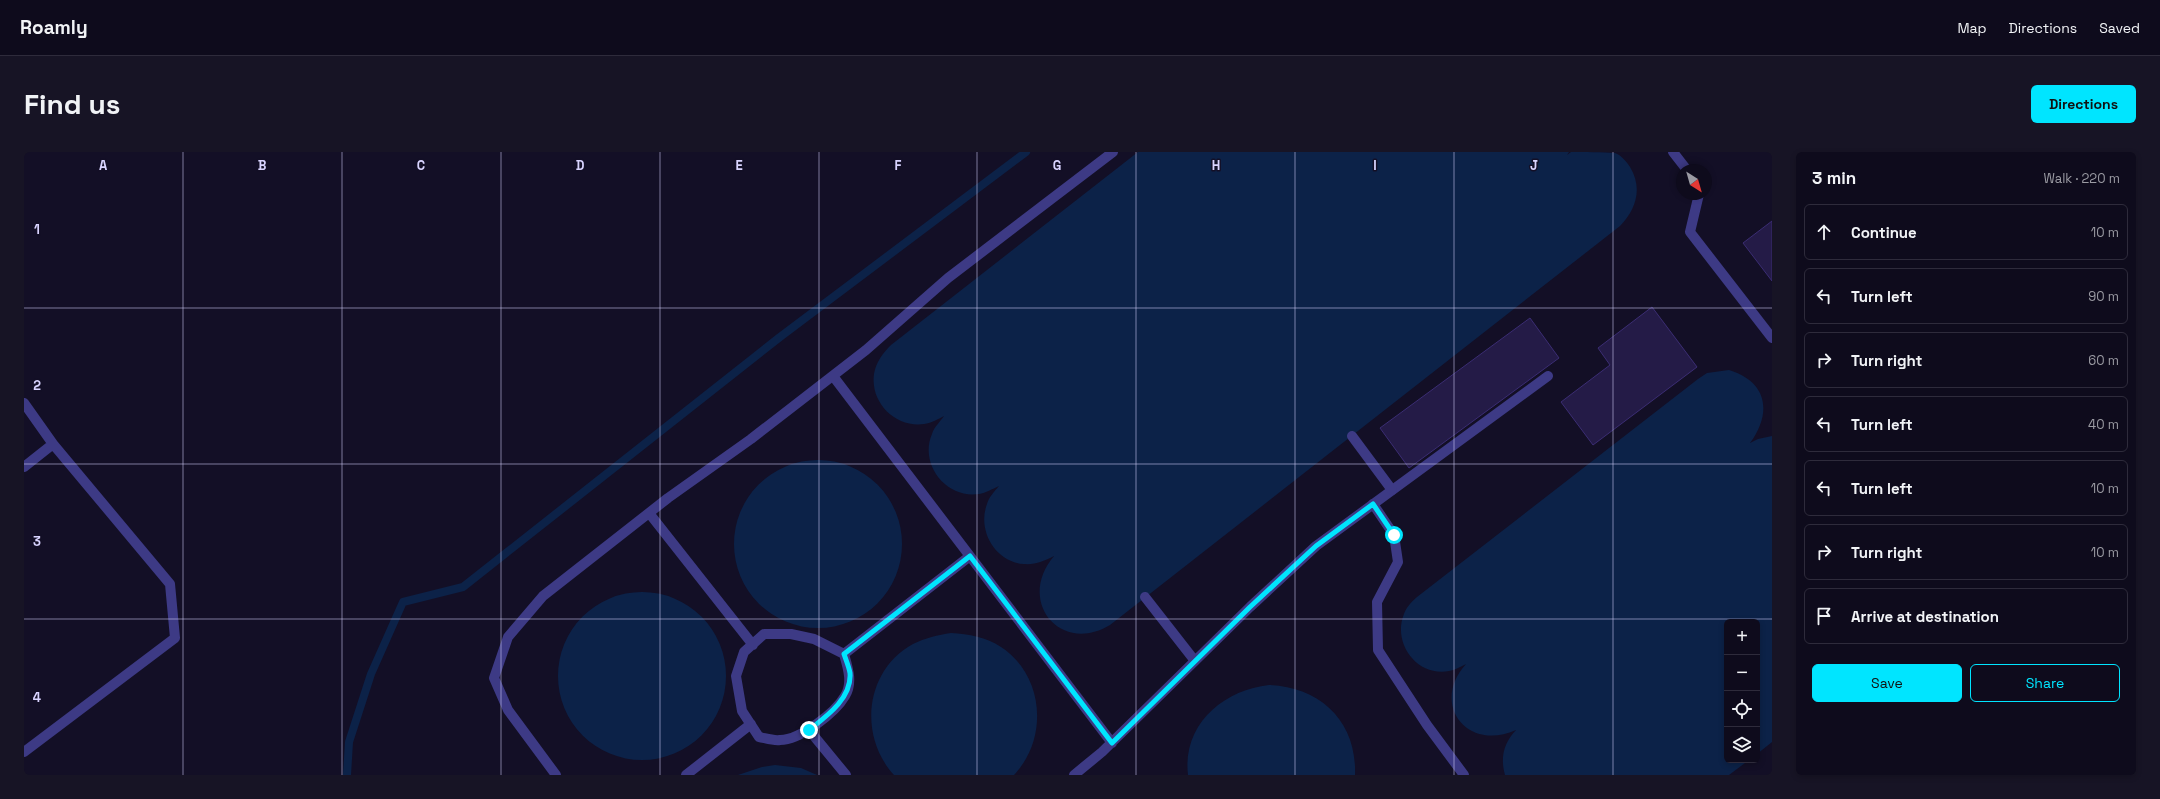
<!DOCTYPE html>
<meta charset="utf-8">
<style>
body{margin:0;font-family:"Space Grotesk",sans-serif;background:#171425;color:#f1f3f6}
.controls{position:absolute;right:12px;bottom:12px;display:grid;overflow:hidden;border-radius:6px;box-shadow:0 2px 6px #0003}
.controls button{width:36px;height:36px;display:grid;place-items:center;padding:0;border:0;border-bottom:1px solid #2e2b3b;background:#0e0b1c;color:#f1f3f6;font:20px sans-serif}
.compass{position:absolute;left:1652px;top:12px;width:36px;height:36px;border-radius:50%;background:#0e0b1c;box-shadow:0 2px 6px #0003;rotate:143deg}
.stop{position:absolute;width:12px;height:12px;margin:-9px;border:3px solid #00e5ff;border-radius:50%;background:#fff}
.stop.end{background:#00e5ff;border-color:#fff;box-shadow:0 1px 4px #0008}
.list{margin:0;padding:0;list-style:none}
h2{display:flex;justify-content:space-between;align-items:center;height:52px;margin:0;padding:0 16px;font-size:17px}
h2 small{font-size:13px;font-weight:400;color:#9b9ba3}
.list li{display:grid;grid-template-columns:26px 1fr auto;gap:12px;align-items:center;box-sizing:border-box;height:56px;margin:0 8px 8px;padding:0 8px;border:1px solid #2e2b3b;border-radius:6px}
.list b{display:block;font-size:15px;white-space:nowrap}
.list em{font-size:13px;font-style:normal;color:#9b9ba3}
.actions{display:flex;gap:8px;padding:12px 16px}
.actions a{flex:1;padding:9px 0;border:1px solid #00e5ff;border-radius:6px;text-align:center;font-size:14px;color:#00e5ff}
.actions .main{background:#00e5ff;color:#111}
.icon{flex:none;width:22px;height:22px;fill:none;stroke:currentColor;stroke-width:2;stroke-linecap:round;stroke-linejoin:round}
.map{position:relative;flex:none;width:1748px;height:623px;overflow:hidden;border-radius:6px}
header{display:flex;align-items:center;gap:24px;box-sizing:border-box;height:56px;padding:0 20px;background:#0e0b1c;border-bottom:1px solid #2e2b3b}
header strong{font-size:19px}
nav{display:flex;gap:22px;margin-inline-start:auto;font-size:14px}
.intro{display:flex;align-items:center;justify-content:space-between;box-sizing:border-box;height:96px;padding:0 24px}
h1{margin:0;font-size:28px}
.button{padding:10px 18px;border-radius:6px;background:#00e5ff;color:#111;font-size:14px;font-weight:700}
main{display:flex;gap:24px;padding:0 24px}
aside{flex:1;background:#0e0b1c;border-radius:6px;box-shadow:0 2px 6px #0003}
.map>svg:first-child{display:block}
.water{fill:#0c2248}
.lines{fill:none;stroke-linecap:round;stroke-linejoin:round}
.stream{stroke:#0c2248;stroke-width:8}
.building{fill:#241b47;stroke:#3b2d73}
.service{stroke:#3d3a85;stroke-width:10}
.minor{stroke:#3d3a85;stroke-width:10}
.route{stroke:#00e5ff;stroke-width:5}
.grid{fill:none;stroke:#d9d4ff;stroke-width:1;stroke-opacity:0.55}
.grid-label{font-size:13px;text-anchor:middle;font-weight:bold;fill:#d9d4ff;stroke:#130f26;stroke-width:3;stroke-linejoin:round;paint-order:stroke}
</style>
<header>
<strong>Roamly</strong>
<nav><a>Map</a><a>Directions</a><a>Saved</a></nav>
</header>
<div class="intro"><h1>Find us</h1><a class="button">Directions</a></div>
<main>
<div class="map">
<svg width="1748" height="623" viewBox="0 0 1748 623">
<rect width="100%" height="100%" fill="#130f26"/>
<!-- water -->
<path class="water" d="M1114,0H1545L1543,3L1547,0C1558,0 1581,0 1591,1C1597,3 1603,10 1606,15C1619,36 1612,58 1596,74L1086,473C1036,503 992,449 1030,404C1020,409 1011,413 1000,412C971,410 953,378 963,352C965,345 970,340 975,334C968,337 962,341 955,342C922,347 895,312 908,282C910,275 916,270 920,264C914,267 908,271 900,272C872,276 846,251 850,222C852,210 859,201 867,193Z
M1705,218C1744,230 1748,261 1726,291L1734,287L1748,284V590L1733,602V470H1703V608H1725L1705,623H1481C1476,605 1480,591 1492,578C1443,600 1406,552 1442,512C1436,515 1431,518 1425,519C1393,525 1368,491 1380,462C1382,456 1387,450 1393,445L1674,227L1683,221Z
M710 392a84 84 0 1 1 168 0a84 84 0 1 1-168 0Z
M534 524a84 84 0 1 1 168 0a84 84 0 1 1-168 0Z
M927,481C945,482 962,485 977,495C1020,523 1025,586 990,623H870C834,584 841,518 889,492C901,486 914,483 927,481Z
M1245,533C1297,535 1333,570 1331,623H1164C1158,573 1199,538 1245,533Z
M751,613L777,616L793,623H714L738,615Z"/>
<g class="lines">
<!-- stream -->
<path class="stream" d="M323,623L325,590L347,522L379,450L439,435L756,185L1002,0"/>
</g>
<!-- building -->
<path class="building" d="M1748,69V129L1719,91Z
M1628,155L1673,215L1569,293L1537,250L1586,213L1574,196Z
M1506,166L1535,206L1385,316L1356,276Z"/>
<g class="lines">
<!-- service -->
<path class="service" d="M1649,0L1663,18
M1675,42L1666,80L1748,186
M809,224L1088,591
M0,251L29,292
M0,315L29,292L146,432L151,486L0,600
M625,361L729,493
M1121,445L1171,509
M820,502L790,487L767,482H740L720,500L712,524L718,559L735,585C741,586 749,589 756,588C776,588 811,561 821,544C829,531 824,516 820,502L946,404
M785,578L822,623
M532,623L484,558L470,526L484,485L519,444L644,346L727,287L842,198L924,126L1089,0
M662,623L727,572
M1050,623L1078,600L1226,455L1292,394L1524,224"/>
<!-- minor -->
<path class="minor" d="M1328,284L1368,338
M1349,352L1370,383L1374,410L1353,450L1354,498L1403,573L1440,623"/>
</g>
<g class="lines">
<!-- route -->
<path class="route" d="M785,578C803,564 828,546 826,521C825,515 822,508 820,502L946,404L1088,591L1226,455L1292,394L1349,352L1370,383"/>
</g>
<!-- grid -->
<path class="grid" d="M159,0V623M318,0V623M477,0V623M636,0V623M795,0V623M953,0V623M1112,0V623M1271,0V623M1430,0V623M1589,0V623M0,156H1748M0,312H1748M0,467H1748"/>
<g class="grid-label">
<text x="79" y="18">A</text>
<text x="238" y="18">B</text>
<text x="397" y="18">C</text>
<text x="556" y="18">D</text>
<text x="715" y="18">E</text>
<text x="874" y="18">F</text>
<text x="1033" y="18">G</text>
<text x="1192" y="18">H</text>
<text x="1351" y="18">I</text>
<text x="1510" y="18">J</text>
<text x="13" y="82">1</text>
<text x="13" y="238">2</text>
<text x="13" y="394">3</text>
<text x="13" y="550">4</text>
</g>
</svg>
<div class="controls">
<button>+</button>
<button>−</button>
<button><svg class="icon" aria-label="locate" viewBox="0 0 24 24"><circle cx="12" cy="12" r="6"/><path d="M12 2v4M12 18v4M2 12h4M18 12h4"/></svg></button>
<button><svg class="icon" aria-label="layers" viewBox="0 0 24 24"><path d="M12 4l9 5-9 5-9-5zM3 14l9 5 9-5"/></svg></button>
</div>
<svg class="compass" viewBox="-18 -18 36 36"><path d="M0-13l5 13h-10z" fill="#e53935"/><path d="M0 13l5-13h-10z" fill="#9b9ba3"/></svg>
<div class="stop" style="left:1370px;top:383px"></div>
<div class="stop end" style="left:785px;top:578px"></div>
</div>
<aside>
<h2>3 min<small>Walk · 220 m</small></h2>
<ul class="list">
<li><svg class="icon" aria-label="ahead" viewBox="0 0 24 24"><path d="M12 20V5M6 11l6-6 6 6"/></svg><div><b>Continue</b></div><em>10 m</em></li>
<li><svg class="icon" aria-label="left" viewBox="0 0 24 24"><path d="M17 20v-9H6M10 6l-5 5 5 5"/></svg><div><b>Turn left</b></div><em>90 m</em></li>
<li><svg class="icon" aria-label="right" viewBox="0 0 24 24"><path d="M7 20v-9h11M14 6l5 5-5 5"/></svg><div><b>Turn right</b></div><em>60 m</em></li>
<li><svg class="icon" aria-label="left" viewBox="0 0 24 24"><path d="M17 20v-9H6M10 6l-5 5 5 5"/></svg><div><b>Turn left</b></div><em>40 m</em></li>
<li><svg class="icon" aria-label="left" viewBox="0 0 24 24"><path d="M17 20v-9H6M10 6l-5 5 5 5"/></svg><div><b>Turn left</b></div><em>10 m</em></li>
<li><svg class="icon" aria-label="right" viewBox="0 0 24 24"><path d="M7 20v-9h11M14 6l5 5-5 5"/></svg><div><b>Turn right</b></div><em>10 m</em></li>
<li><svg class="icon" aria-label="arrive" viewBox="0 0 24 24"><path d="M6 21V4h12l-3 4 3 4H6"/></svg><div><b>Arrive at destination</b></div></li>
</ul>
<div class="actions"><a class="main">Save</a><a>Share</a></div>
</aside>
</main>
